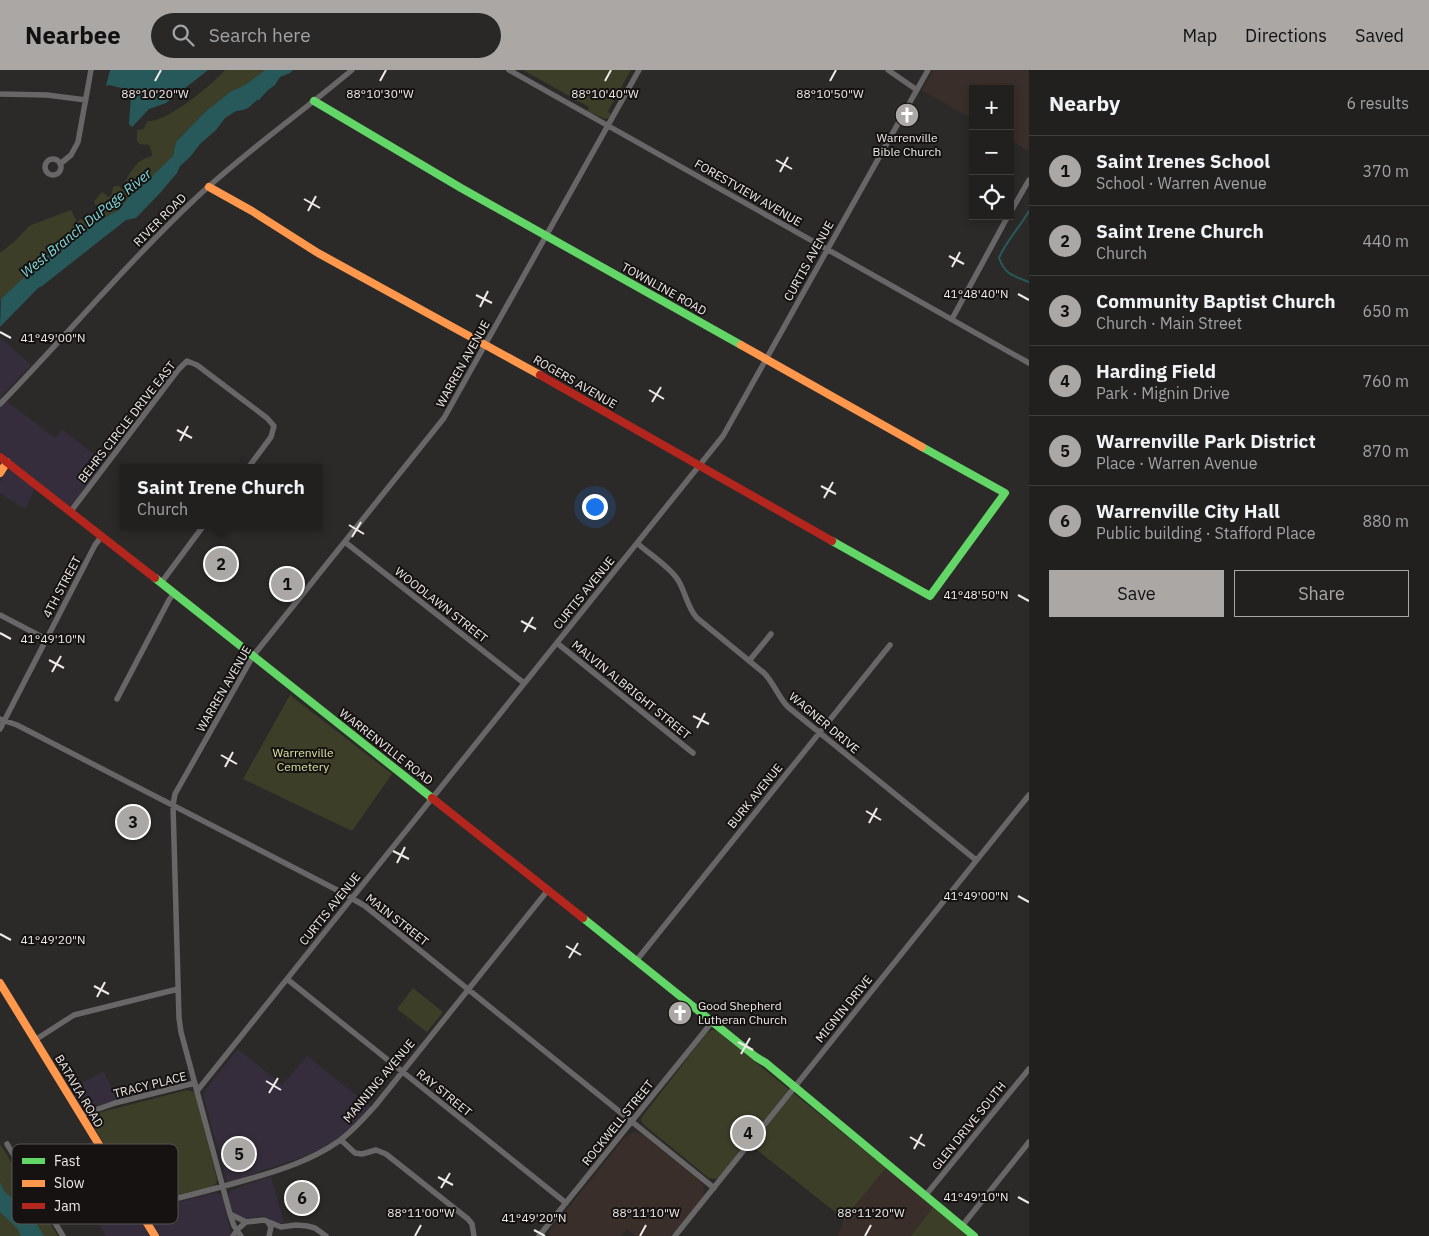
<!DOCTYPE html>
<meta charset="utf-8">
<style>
body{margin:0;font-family:"IBM Plex Sans",sans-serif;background:#292827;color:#f1f3f6}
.controls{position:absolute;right:15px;top:15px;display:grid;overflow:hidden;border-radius:0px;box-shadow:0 2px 8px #0003}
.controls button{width:45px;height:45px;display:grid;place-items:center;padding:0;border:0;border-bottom:1px solid #3e3e3c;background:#21201e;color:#f1f3f6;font:25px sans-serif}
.you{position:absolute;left:594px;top:436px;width:18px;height:18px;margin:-12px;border:4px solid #fff;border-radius:50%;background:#1a73e8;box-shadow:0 0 0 8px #1a73e833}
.badge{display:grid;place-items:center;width:32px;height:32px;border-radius:50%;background:#aaa7a5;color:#111;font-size:16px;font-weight:700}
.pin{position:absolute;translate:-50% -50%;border:2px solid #fff;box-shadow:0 1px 5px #0006}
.popup{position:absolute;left:120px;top:394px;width:202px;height:65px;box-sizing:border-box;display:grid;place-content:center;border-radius:0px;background:#21201e;filter:drop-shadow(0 1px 4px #0005);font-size:16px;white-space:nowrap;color:#a2a3a4}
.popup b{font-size:19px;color:#f1f3f6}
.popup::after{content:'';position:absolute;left:50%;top:100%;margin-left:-10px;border:10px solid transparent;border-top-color:#21201e}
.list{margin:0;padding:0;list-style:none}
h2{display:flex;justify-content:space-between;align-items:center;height:65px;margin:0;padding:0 20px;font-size:21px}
h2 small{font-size:16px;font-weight:400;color:#a2a3a4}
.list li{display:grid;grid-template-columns:32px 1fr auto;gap:15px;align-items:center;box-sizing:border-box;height:70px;padding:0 20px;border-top:1px solid #3e3e3c}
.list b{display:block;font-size:19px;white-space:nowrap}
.list p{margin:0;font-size:16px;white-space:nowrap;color:#a2a3a4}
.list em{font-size:16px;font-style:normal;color:#a2a3a4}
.actions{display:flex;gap:10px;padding:15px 20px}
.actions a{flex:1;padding:11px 0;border:1px solid #aaa7a5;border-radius:0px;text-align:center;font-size:18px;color:#aaa7a5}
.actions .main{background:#aaa7a5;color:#111}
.icon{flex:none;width:28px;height:28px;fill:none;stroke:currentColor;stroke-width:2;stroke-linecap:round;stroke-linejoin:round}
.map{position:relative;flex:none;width:1029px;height:1166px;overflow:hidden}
header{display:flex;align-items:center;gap:30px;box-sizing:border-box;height:70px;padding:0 25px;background:#aaa7a5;color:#111}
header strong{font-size:24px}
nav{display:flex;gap:28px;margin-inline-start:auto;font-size:18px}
.search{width:350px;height:45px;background:#292827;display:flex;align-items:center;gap:12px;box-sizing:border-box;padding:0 18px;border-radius:28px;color:#a2a3a4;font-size:19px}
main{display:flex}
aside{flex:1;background:#21201e}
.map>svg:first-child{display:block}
.commercial{fill:#352d3b}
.built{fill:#392e29}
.green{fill:#3c3e28}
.water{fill:#28595a}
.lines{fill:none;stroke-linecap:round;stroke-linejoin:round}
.stream{stroke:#28595a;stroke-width:2}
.street{stroke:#686666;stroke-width:5.5}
.fast{stroke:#63d668;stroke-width:8}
.slow{stroke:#ff974d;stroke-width:8}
.jam{stroke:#b3261e;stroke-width:8}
.ticks{fill:none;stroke:#eeeae8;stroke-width:2}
.labels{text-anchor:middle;stroke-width:4;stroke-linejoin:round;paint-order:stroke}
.poi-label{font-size:12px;fill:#eeeae8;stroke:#151211}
.street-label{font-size:12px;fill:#eeeae8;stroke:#151211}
.park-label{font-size:12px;fill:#dee6a3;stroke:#151211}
.water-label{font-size:14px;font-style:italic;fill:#82dcdd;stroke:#151211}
.key{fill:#151211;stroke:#565352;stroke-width:1}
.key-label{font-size:14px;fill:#eeeae8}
.ticks-label{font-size:12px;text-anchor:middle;fill:#eeeae8;stroke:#151211;stroke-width:4;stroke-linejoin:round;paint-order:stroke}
</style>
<header>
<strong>Nearbee</strong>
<div class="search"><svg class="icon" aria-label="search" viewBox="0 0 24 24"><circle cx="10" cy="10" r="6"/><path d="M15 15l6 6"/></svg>Search here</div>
<nav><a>Map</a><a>Directions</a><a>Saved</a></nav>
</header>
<main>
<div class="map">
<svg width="1029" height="1166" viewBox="0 0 1029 1166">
<rect width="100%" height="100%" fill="#2c2a28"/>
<!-- commercial -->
<path class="commercial" d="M0,267L31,295L1,327L55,368L62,359L105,393L71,437L14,393L0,381Z
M7,401H12L35,419L25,439L0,423V412Z
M238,979L282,1015L307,986L371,1037L354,1056L339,1068L321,1079L295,1090L261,1101L236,1111L231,1112L227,1111L204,1029L203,1025L207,1018Z
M103,1001L118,1030L74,1041L64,1024Z
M92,1071L149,1164V1166H106L60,1091Z
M271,1106L284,1153H277L263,1146L245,1150L233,1143L228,1127L229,1124L232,1120Z
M215,1123L219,1124L223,1127L231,1166H160L148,1146V1143L151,1139Z"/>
<!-- built -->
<path class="built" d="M934,0H1029V81L1010,70V19H973V49L921,20Z
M636,1062L642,1064L700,1111L703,1115L704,1121L703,1127L671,1166H636L627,1159L621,1166H552L548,1163L625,1067L632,1063Z
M886,1098L933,1137L911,1166H838L844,1149Z"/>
<!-- green -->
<path class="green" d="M225,0H265L245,15L230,22L204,43L176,72L173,86L143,116L134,117L132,123L119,140L100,150L93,155L70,166L61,173L47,184L37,196L0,231V183L14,172L29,156L71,140L77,152C86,145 98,150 101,139L96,136L94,132L100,124L103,122L108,127L111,126L113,118L115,116H119L121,119H124L125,117C124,110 132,99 137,94C140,90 147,88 152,86V83L149,75L140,74L137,71V60L144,59L145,55L148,51C166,53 213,14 225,0Z
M523,0H631L608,41L611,44L609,48L605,49L587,41L589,37Z
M290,625L392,704L352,761L243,709Z
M413,918L443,942L427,962L397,939Z
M712,960L717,961L886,1098L844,1149L747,1072L719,1107L716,1109L709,1108L643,1054L641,1050L642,1047L707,963Z
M187,1020L194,1022L196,1025L217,1110L216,1113L212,1117L146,1132L141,1131L134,1125L90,1050L94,1044Z
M0,1074L58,1166H0Z
M933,1137L968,1166H911Z"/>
<!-- water -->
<path class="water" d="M110,0H208L166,33L149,39L132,57L129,54L131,25L126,19L109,15L106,16Z
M265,0H293L290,3L280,7L275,15L268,20L259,30H257L248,38L243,40L236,41L225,48L216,60L200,74L190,87L180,96L177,103L160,123L136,148L126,150L42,216L38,218L0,257L1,229L61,173L70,166L93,155L100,150L119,140L132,123L134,117L143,115L173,86L176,72L204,43L230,22L245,15Z
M0,1112L4,1121L29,1142L44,1166H21L18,1159L0,1142Z"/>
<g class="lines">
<!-- stream -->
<path class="stream" d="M1029,141C1020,157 1006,171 999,188C1005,205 1014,206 1029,212"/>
<!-- street -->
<path class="street" d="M509,0L1029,293
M888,0L917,20
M0,24L47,25L86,30
M45 97a8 8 0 1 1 16 0a8 8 0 1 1-16 0Z
M60,94L71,85L78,72L91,0
M1010,143L1029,110
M952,249L1008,146
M0,334C66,266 127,193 196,128C245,82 301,43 352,0
M71,441L178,300L187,291L197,295L267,348L274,356L271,367L248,398
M345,472L524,613
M637,473C649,484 669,496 678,510C686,523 687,537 697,548L764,603C774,613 778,627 788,637L976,790
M161,513L204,455
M0,545L46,569
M557,573L693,683
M749,591L771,564
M117,629L169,530L174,523
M0,649L17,655L339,821L365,836L714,1118
M0,659L95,475L102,466
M636,891L890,575
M287,909L566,1133
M35,970L74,945L178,919
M197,1021L723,366L928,0
M81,1045L115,1033L195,1013
M341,1070L355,1083L362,1084L376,1080L386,1084L468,1149L472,1154L474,1166
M7,1074L63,1166
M925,1126L1029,999
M138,1138C175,1129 212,1120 249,1109C281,1100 312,1090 339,1071C353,1061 364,1048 375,1036L548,820
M230,1144L246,1152L264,1150L281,1157L296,1155L307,1156L315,1158L326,1166
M268,1152L271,1157L269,1166
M962,1156L1029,1072
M233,1166L237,1160L246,1152
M241,1166L234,1156L230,1144L181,962L179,948L173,735L175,724L253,586L444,348L639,0
M539,1166L712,952
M675,1166L1029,725"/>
<!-- fast -->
<path class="fast" d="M314,31L461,118L741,275
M832,471L930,526L1005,423L922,377
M155,508L432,728
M583,848L756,987L766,993L974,1166"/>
<!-- slow -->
<path class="slow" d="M209,117L252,141L318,183L540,305
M741,275L922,377
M0,403L7,392
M0,913L155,1166"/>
<!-- jam -->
<path class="jam" d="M540,305L832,471
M0,387L155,508
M432,728L583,848"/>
</g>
<!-- ticks -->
<path class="ticks" d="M155,11L161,0M380,11L386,0M605,11L611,0M830,11L836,0M776,90L792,99M780,102L788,87M304,129L320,138M308,141L316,126M949,186L964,194M952,197L960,182M1018,224L1029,230M476,225L492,233M480,237L488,221M0,262L11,268M649,320L664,329M652,332L661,317M177,360L192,368M180,371L188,356M821,416L836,424M824,428L833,412M349,455L364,464M352,467L361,452M1018,525L1029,531M521,551L536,559M524,562L533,547M0,563L11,569M49,590L64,598M52,602L61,586M693,646L709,654M697,658L705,643M221,685L237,694M225,697L233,682M866,741L881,750M869,753L877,738M393,781L409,789M397,793L405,777M1018,826L1029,832M0,864L11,870M566,876L581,885M569,888L578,873M94,916L109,924M97,927L105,912M738,972L753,980M741,984L750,968M266,1011L281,1020M269,1023L278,1008M910,1067L925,1076M914,1079L922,1064M438,1107L453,1115M441,1118L450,1103M1018,1127L1029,1133M534,1160L545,1166M415,1166L421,1155M640,1166L646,1155M865,1166L871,1155"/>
<!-- icons -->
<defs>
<g id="church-disc" transform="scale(1.25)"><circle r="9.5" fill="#aaa7a5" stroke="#151211"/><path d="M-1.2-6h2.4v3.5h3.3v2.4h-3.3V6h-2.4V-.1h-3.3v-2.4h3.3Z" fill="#fff"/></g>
</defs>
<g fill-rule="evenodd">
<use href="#church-disc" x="907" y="45"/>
<use href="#church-disc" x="680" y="943"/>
</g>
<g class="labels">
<!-- poi labels -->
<g class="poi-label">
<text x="907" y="72">Warrenville<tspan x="907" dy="14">Bible Church</tspan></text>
<text x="698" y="940" text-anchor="start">Good Shepherd<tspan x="698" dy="14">Lutheran Church</tspan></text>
</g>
<!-- street labels -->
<g class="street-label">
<text transform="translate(748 123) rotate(30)" y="4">FORESTVIEW AVENUE</text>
<text transform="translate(160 150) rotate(-45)" y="4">RIVER ROAD</text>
<text transform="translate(809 191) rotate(-61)" y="4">CURTIS AVENUE</text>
<text transform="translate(664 219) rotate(29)" y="4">TOWNLINE ROAD</text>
<text transform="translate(463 294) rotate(-61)" y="4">WARREN AVENUE</text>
<text transform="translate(575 312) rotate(30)" y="4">ROGERS AVENUE</text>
<text transform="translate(127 352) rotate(-52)" y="4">BEHRS CIRCLE DRIVE EAST</text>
<text transform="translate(62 517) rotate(-62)" y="4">4TH STREET</text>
<text transform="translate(584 523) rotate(-51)" y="4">CURTIS AVENUE</text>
<text transform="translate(441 535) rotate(38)" y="4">WOODLAWN STREET</text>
<text transform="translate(224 619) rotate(-60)" y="4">WARREN AVENUE</text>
<text transform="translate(631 620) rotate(39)" y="4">MALVIN ALBRIGHT STREET</text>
<text transform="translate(824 653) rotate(40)" y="4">WAGNER DRIVE</text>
<text transform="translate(386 677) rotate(38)" y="4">WARRENVILLE ROAD</text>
<text transform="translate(755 726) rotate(-51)" y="4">BURK AVENUE</text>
<text transform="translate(330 839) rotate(-51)" y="4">CURTIS AVENUE</text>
<text transform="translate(397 850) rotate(38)" y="4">MAIN STREET</text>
<text transform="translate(844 939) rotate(-51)" y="4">MIGNIN DRIVE</text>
<text transform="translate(379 1011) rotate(-50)" y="4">MANNING AVENUE</text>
<text transform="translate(150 1015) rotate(-14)" y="4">TRACY PLACE</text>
<text transform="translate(79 1021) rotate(59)" y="4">BATAVIA ROAD</text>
<text transform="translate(444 1023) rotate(39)" y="4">RAY STREET</text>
<text transform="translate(618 1053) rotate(-51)" y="4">ROCKWELL STREET</text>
<text transform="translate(969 1056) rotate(-51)" y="4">GLEN DRIVE SOUTH</text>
</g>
<!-- park labels -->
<g class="park-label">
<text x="303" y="687">Warrenville<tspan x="303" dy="14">Cemetery</tspan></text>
</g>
<!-- water labels -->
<g class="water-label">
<text transform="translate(86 153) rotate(-39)" y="5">West Branch DuPage River</text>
</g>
</g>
<!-- legend -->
<rect x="12" y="1074" width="166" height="80" rx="8" class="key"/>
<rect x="22" y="1088" width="23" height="6" fill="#63d668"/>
<rect x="22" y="1110" width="23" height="7" fill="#ff974d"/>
<rect x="22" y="1133" width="23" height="6" fill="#b3261e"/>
<g class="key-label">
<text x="54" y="1096">Fast</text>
<text x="54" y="1118">Slow</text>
<text x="54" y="1141">Jam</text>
</g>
<g class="ticks-label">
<text x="155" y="28">88°10'20"W</text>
<text x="380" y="28">88°10'30"W</text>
<text x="605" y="28">88°10'40"W</text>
<text x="830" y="28">88°10'50"W</text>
<text x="976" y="228">41°48'40"N</text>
<text x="53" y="272">41°49'00"N</text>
<text x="976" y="529">41°48'50"N</text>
<text x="53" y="573">41°49'10"N</text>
<text x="976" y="830">41°49'00"N</text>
<text x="53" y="874">41°49'20"N</text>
<text x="976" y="1131">41°49'10"N</text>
<text x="421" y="1147">88°11'00"W</text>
<text x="646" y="1147">88°11'10"W</text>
<text x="871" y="1147">88°11'20"W</text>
<text x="534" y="1152">41°49'20"N</text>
</g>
</svg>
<div class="controls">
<button>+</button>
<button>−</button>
<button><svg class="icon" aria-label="locate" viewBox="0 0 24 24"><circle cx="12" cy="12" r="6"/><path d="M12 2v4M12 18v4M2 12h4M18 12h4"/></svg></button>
</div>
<div class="you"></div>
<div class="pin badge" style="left:287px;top:514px">1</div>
<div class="pin badge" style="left:221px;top:494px">2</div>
<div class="popup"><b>Saint Irene Church</b>Church</div>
<div class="pin badge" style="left:133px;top:752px">3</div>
<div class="pin badge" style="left:748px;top:1063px">4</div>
<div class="pin badge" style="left:239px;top:1084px">5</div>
<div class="pin badge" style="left:302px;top:1128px">6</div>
</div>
<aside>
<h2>Nearby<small>6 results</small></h2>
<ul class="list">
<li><span class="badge">1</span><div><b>Saint Irenes School</b><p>School · Warren Avenue</p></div><em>370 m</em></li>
<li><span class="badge">2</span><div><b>Saint Irene Church</b><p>Church</p></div><em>440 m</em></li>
<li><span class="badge">3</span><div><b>Community Baptist Church</b><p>Church · Main Street</p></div><em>650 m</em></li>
<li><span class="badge">4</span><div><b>Harding Field</b><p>Park · Mignin Drive</p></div><em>760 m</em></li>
<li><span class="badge">5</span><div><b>Warrenville Park District</b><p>Place · Warren Avenue</p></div><em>870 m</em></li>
<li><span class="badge">6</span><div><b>Warrenville City Hall</b><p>Public building · Stafford Place</p></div><em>880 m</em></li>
</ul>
<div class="actions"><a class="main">Save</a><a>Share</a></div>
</aside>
</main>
